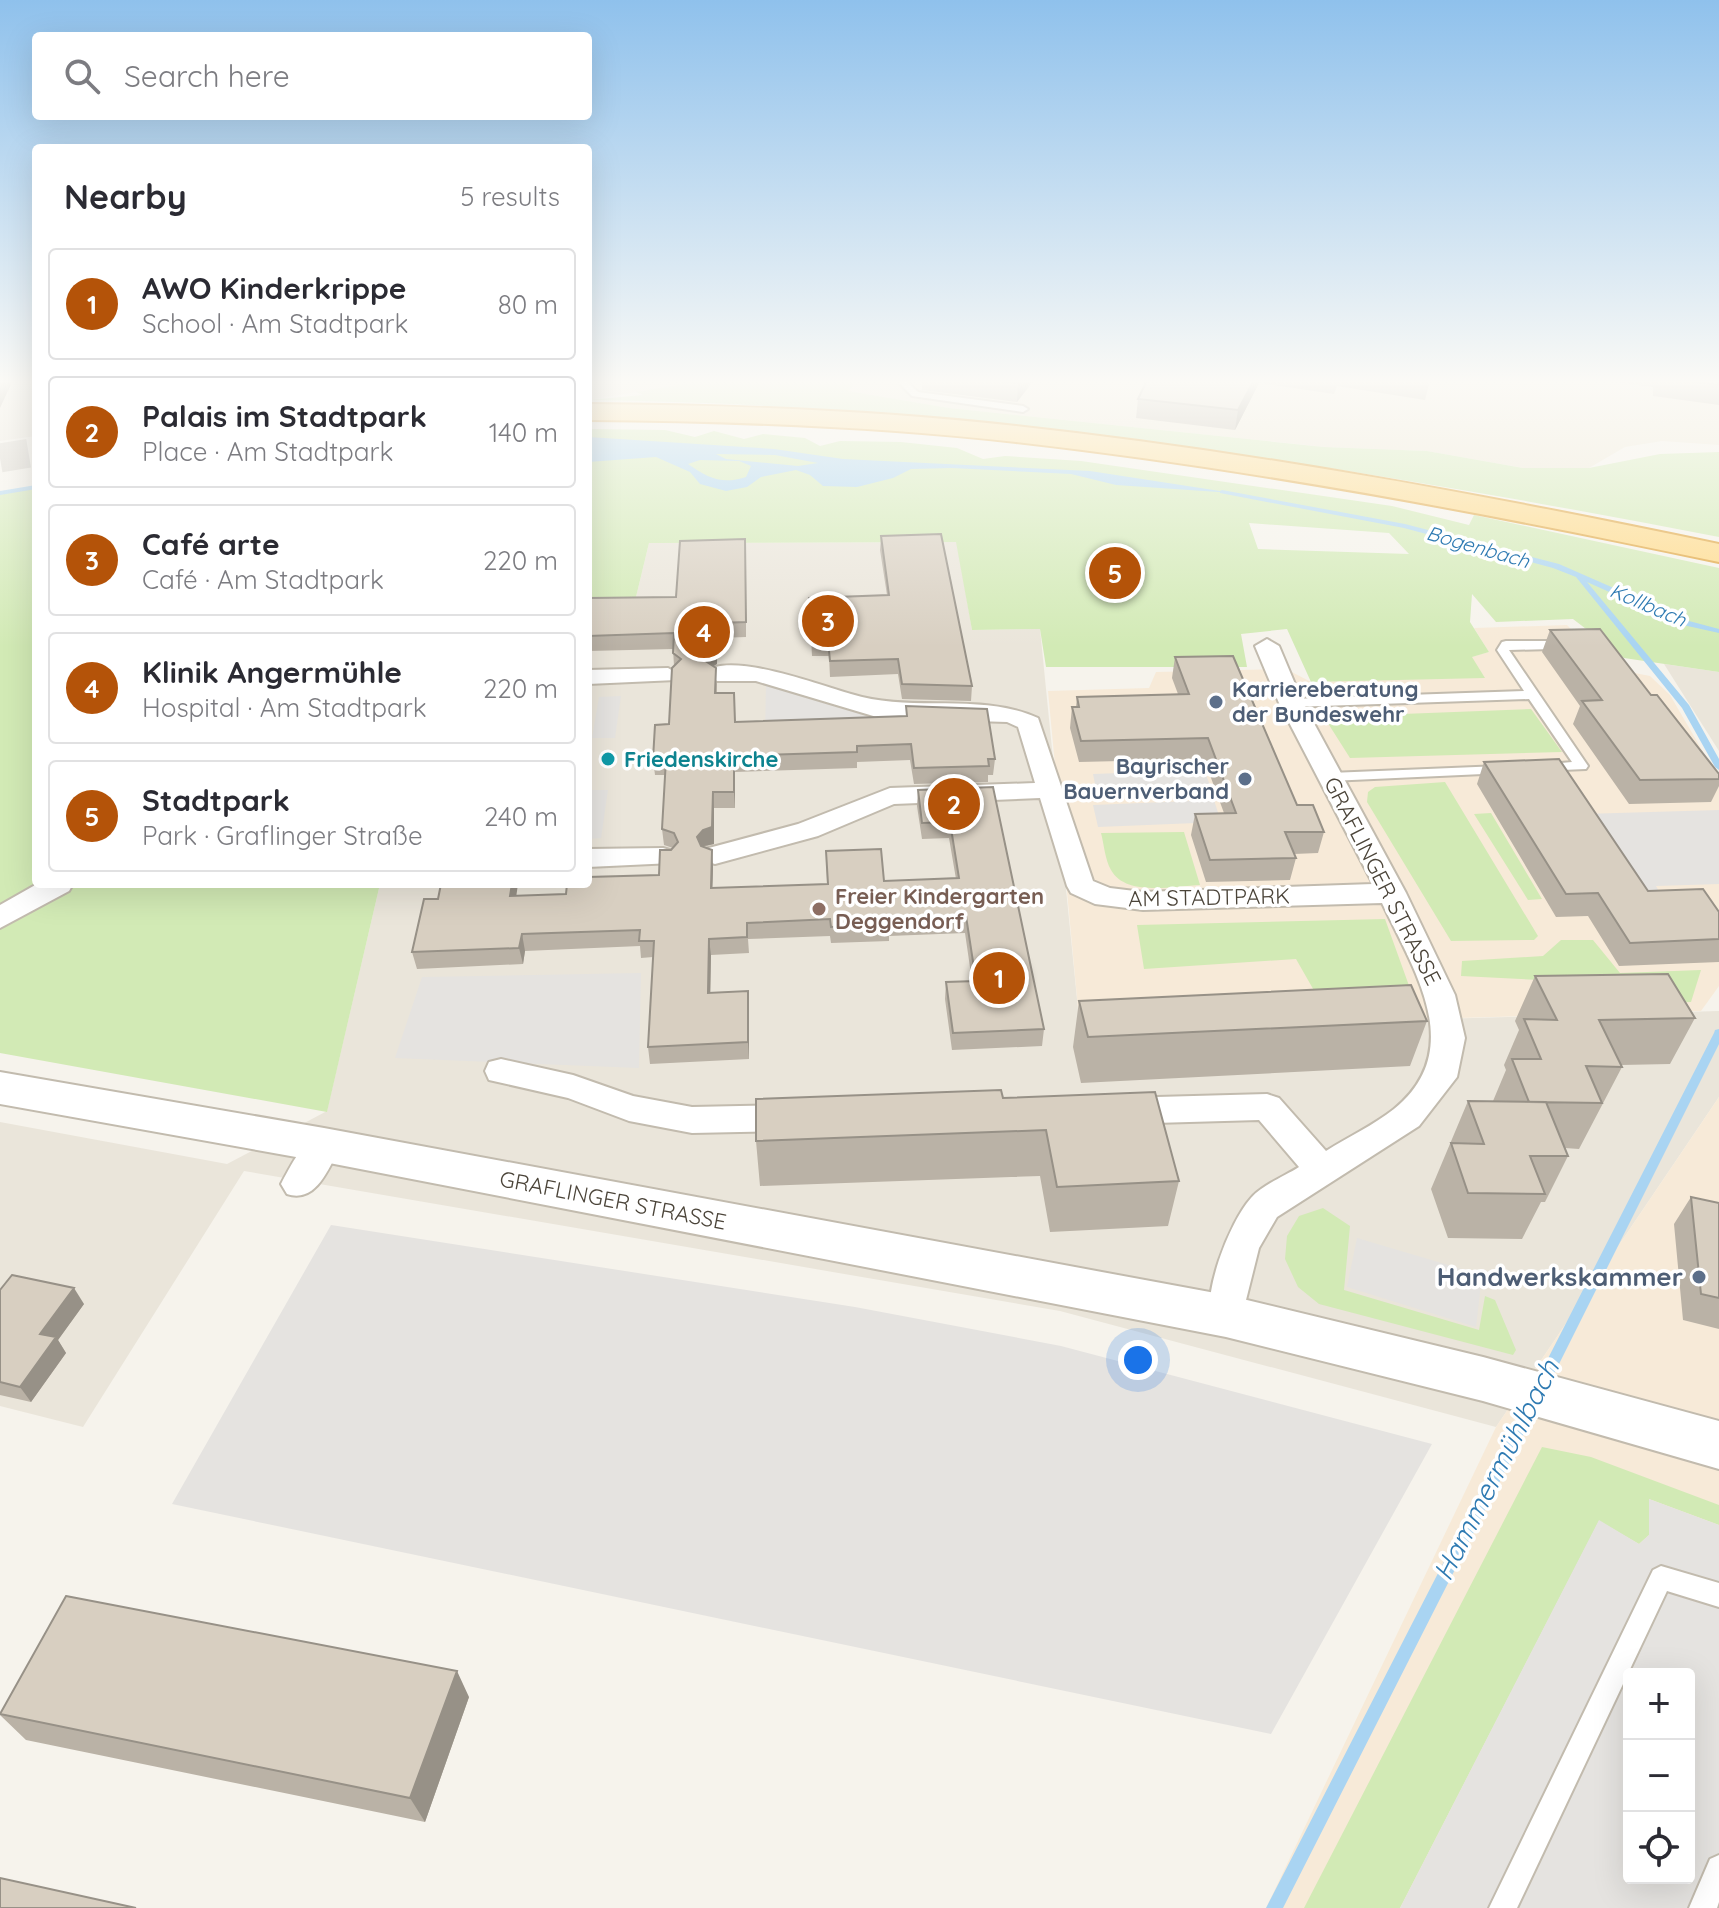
<!DOCTYPE html>
<meta charset="utf-8">
<style>
body{margin:0;font-family:Quicksand,sans-serif;background:#f7f7f7;color:#2b2b33}
.controls{position:absolute;right:24px;bottom:24px;display:grid;overflow:hidden;border-radius:8px;box-shadow:0 8px 32px #0002}
.controls button{width:72px;height:72px;display:grid;place-items:center;padding:0;border:0;border-bottom:2px solid #e1e1e2;background:#fff;color:#2b2b33;font:40px sans-serif}
.you{position:absolute;left:1138px;top:1360px;width:28px;height:28px;margin:-20px;border:6px solid #fff;border-radius:50%;background:#1a73e8;box-shadow:0 0 0 12px #1a73e833}
.badge{display:grid;place-items:center;width:52px;height:52px;border-radius:50%;background:#b45309;color:#fff;font-size:26px;font-weight:700}
.pin{position:absolute;translate:-50% -50%;border:4px solid #fff;box-shadow:0 2px 8px #0006}
.list{margin:0;padding:0;list-style:none}
h2{display:flex;justify-content:space-between;align-items:center;height:104px;margin:0;padding:0 32px;font-size:34px}
h2 small{font-size:26px;font-weight:400;color:#7c7c81}
.list li{display:grid;grid-template-columns:52px 1fr auto;gap:24px;align-items:center;box-sizing:border-box;height:112px;margin:0 16px 16px;padding:0 16px;border:2px solid #e1e1e2;border-radius:8px}
.list b{display:block;font-size:30px;white-space:nowrap}
.list p{margin:0;font-size:26px;white-space:nowrap;color:#7c7c81}
.list em{font-size:26px;font-style:normal;color:#7c7c81}
.icon{flex:none;width:44px;height:44px;fill:none;stroke:currentColor;stroke-width:2;stroke-linecap:round;stroke-linejoin:round}
.map{position:relative;flex:none;width:1719px;height:1908px;overflow:hidden}
.search{position:absolute;background:#fff;box-shadow:0 8px 32px #0002;left:32px;top:32px;width:560px;height:88px;display:flex;align-items:center;gap:20px;box-sizing:border-box;padding:0 28px;border-radius:8px;color:#7c7c81;font-size:30px}
.panel{position:absolute;background:#fff;box-shadow:0 8px 32px #0002;left:32px;top:144px;width:560px;height:744px;border-radius:8px}
.map>svg:first-child{display:block}
.residential{fill:#eae5da}
.commercial{fill:#f7ead8;fill-rule:evenodd}
.education{fill:#efe8d6}
.green{fill:#d2eab5;fill-rule:evenodd}
.parking{fill:#e5e3e0;fill-rule:evenodd}
.water{fill:#a9d4f2;fill-rule:evenodd}
.lines{fill:none;stroke-linecap:round;stroke-linejoin:round}
.stream{fill:#a9d4f2;fill-rule:evenodd}
.trunk-tunnel{stroke:#d4d0c8;stroke-width:29;stroke-dasharray:29 15;stroke-linecap:butt}
.service-casing{stroke:#c2bbae;stroke-width:4}
.minor-casing{stroke:#c2bbae;stroke-width:4}
.tertiary-casing{stroke:#c2bbae;stroke-width:4}
.trunk-casing{stroke:#e0a43c;stroke-width:4}
.service{fill:#fff;fill-rule:evenodd}
.minor{fill:#fff;fill-rule:evenodd}
.tertiary{fill:#fff;fill-rule:evenodd}
.trunk{fill:#ffd985;fill-rule:evenodd}
.wall{fill:#bab2a6}
.shaded-wall{fill:#979187}
.building{fill:#d8cfc1;stroke:#979187;stroke-width:2}
.service-dot{fill:#5c6f8a;stroke:#fff;stroke-width:3}
.culture-dot{fill:#0f9aa8;stroke:#fff;stroke-width:3}
.education-dot{fill:#8d6e63;stroke:#fff;stroke-width:3}
.labels{text-anchor:middle;stroke-width:7;stroke-linejoin:round;paint-order:stroke}
.far-water-label{font-size:20px;font-style:italic;fill:#2e7ab2;stroke:#fff}
.service-label{font-size:22px;font-weight:bold;fill:#4e5e75;stroke:#fff;text-anchor:start}
.culture-label{font-size:22px;font-weight:bold;fill:#0d838f;stroke:#fff;text-anchor:start}
.street-label{font-size:22px;fill:#4b4439;stroke:#fff}
.education-label{font-size:22px;font-weight:bold;fill:#785e54;stroke:#fff;text-anchor:start}
.near-service-label{font-size:26px;font-weight:bold;fill:#4e5e75;stroke:#fff;text-anchor:end}
.near-water-label{font-size:28px;font-style:italic;fill:#2e7ab2;stroke:#fff}
</style>
<div class="map">
<svg width="1719" height="1908" viewBox="0 0 1719 1908">
<rect width="100%" height="100%" fill="#f6f3ec"/>
<!-- residential -->
<path class="residential" d="M36,381V436L0,441V382Z
M957,542L972,630L1040,629L1080,1029L1719,1011V1097L1496,1427L1060,1311L244,1171L83,1427L0,1406V1122L227,1164L327,1111L380,884H588V597H636L649,543Z
M1664,664L1719,672V751Z"/>
<!-- commercial -->
<path class="commercial" d="M1567,625L1609,668L1650,676L1670,695L1719,779V986L1701,1011L1080,1029L1048,691L1149,688L1156,672L1286,669L1311,682L1484,677L1471,657L1489,652L1474,628Z
M1719,1097V1908H1266L1496,1427ZM1629,1674H1689V1878H1629Z"/>
<!-- education -->
<path class="education" d="M588,380H709L588,400Z
M858,380H1719V445L1662,441L1625,447L1589,468H1523L1427,451L1325,447L949,408L847,391Z"/>
<!-- green -->
<path class="green" d="M709,380H858L848,391L949,408L1324,447L1427,451L1523,468H1589L1660,454L1719,452V537C1346,465 969,404 588,400L643,395L636,392Z
M588,429L665,430L695,437L714,431L744,439L763,434L805,438L820,446L840,441L901,442L957,448L983,459L1005,456L1081,461L1392,506L1469,525L1474,515L1719,568V672L1624,658L1573,619L1496,622L1472,594L1470,622L1489,652L1472,657L1485,678L1311,682L1287,629L1241,634L1247,667H1046L1040,629L972,630L956,542L649,543L636,597H588V437H592ZM1249,523L1389,533L1409,554L1258,549Z
M36,487V884H380L327,1112L0,1053V493Z
M1531,709L1562,752L1350,758L1324,717Z
M1445,782L1538,936L1534,940L1451,941L1367,802L1368,792L1375,787Z
M1491,813L1542,899L1528,900L1474,814Z
M1184,832L1200,885C1174,886 1126,897 1111,870C1105,860 1104,844 1101,833Z
M1385,919L1412,994L1320,1001L1296,959L1144,969L1137,925Z
M1561,940H1593L1620,973L1701,970L1691,1002L1555,1007L1539,980L1461,976L1462,961L1543,956Z
M1323,1208L1350,1226L1344,1290L1479,1330L1485,1296L1495,1300L1516,1350L1513,1355L1319,1304L1298,1287L1285,1259L1287,1236L1299,1216Z
M1542,1447L1591,1457L1719,1505V1525L1649,1499V1535L1639,1544L1599,1521L1400,1908H1304Z"/>
<!-- parking -->
<path class="parking" d="M766,685L879,719L765,737Z
M621,696L615,738H592L599,697Z
M1204,770L1210,785L1096,789L1093,774Z
M588,790H608L601,838L588,839Z
M1214,800L1221,822L1098,827L1093,805Z
M1719,810V884L1656,886L1666,904L1647,905L1583,814Z
M641,973L639,1068L395,1058L422,977Z
M331,1225L855,1307L1061,1346L1432,1444L1271,1734L172,1504Z
M1357,1238L1482,1275L1476,1327L1347,1287Z
M1649,1499L1719,1525V1908H1400L1599,1520L1639,1544L1649,1535ZM1629,1674H1689V1878H1629Z"/>
<!-- water -->
<path class="water" d="M588,437L774,449L843,459L1090,471L1233,493L1116,485L1071,474L952,468L911,469L893,478L857,487L823,486L810,475L796,470L761,477L747,487L726,491L700,484L690,472L656,457L588,462ZM716,454L775,455L818,463L798,466L726,459ZM700,460L739,461L751,466L746,477C722,485 708,478 688,464Z"/>
<g class="lines">
<!-- stream -->
<path class="stream" d="M36,485V489L0,495V491Z
M1222,490L1405,524L1559,564L1689,621L1719,629V633L1683,625L1587,582L1689,705L1719,759V770L1715,767L1682,708L1576,577L1553,568L1404,528L1220,493V491Z
M1719,1029V1044L1546,1390L1541,1392L1536,1390L1534,1386L1536,1382L1714,1033L1715,1030Z
M1532,1398L1537,1400L1539,1404L1537,1408L1283,1908H1266L1527,1400Z"/>
<!-- trunk-tunnel -->
<path class="trunk-tunnel" d="M0,458L36,452"/>
<!-- service casing -->
<g class="service-casing">
<path id="service" d="M896,380H905L918,392L1023,406L1028,409L1023,412L912,396Z
M1506,641H1552L1558,645L1552,649L1509,650L1588,766L1586,769L1538,771L1536,768L1538,765L1572,762L1529,699L1291,707L1284,703L1291,699L1524,691L1497,650L1502,642Z
M1500,766L1505,767L1507,770L1505,773L1330,781L1323,777L1330,773Z
M1661,1566L1719,1583V1607L1667,1591L1517,1908H1489L1653,1570Z
M1719,1855V1902L1717,1908H1689L1710,1859Z"/>
</g>
<!-- minor casing -->
<g class="minor-casing">
<path id="minor" d="M1267,639L1279,646L1303,703L1406,893L1455,995L1465,1038L1457,1077L1419,1126L1277,1217L1259,1248L1239,1328L1226,1332L1213,1328C1199,1299 1230,1221 1251,1198C1262,1185 1285,1176 1299,1167L1259,1120L1120,1124L1108,1120L1103,1111L1108,1102L1120,1098L1267,1094L1279,1098L1326,1151C1348,1137 1374,1125 1394,1109C1468,1049 1413,969 1382,903L1143,910L1095,904L1071,893L1067,886L1040,798L894,804L818,836L715,864L705,861L701,855L705,849L798,824L890,788L1035,783L1018,727L1007,722L880,718L756,681H717L705,674C723,648 825,687 851,694C911,713 981,692 1038,718L1093,881L1110,888L1143,892L1373,884L1279,703L1255,646Z
M668,668L680,675L676,680L588,684V670Z
M663,848L673,851L677,857L673,863L588,867V849Z
M37,884H73L69,891L0,928V905Z
M501,1059L573,1075L633,1096L692,1107L796,1105L808,1109L813,1118L808,1127L796,1131L692,1133L629,1121L568,1098L489,1080L485,1071L489,1062Z
M324,1132L336,1136L341,1145C329,1168 316,1204 287,1194L281,1184C291,1165 304,1138 324,1132Z"/>
</g>
<!-- tertiary casing -->
<g class="tertiary-casing">
<path id="tertiary" d="M0,1072L324,1128L1226,1295L1483,1357L1719,1421V1469L1483,1401L1226,1337L324,1162L0,1104Z"/>
</g>
<!-- trunk casing -->
<g class="trunk-casing">
<path id="trunk" d="M588,404C731,405 874,410 1016,426C1253,452 1486,495 1719,544V562C1486,513 1253,469 1016,442C874,426 731,421 588,420Z"/>
</g>
<!-- service -->
<use href="#service" class="service"/>
<!-- minor -->
<use href="#minor" class="minor"/>
<!-- tertiary -->
<use href="#tertiary" class="tertiary"/>
<!-- trunk -->
<use href="#trunk" class="trunk"/>
</g>
<!-- wall -->
<path class="wall" d="M922,380H1034L1017,402L922,390Z
M1147,380H1430L1425,400L1337,386L1334,394L1259,383L1235,430L1136,418L1138,399Z
M1600,380H1719V405L1653,396V387Z
M881,536L972,686L971,701L902,699L898,674L830,677L829,656H812L809,598L887,595L880,550Z
M746,554V637L718,638L717,664L713,666L717,684V693L736,722L906,716V706L995,759L993,775H988V782L914,784L910,760L857,762V768L735,772V808H714V844L703,847L713,867L712,888L827,884L826,851L884,881L956,879L949,838L922,839L917,806L918,790L993,787L1044,1029L1042,1046L952,1050L945,999L946,982L972,981L965,933L889,936V941L831,943L830,936L748,939L749,953L711,955L710,993L749,1007V1059L650,1064L648,1047L653,957L641,958L640,946L525,951L523,964L417,969L412,952L516,896L566,894L659,875L673,848L664,845L662,829L665,775H655L653,759L669,724L674,666L673,649L588,651V598L676,597Z
M1550,630L1651,695L1719,774V786L1711,802L1629,804L1573,724L1580,706L1542,652Z
M1175,657L1297,805L1324,832L1318,853L1294,854L1296,858L1290,880L1206,882L1191,835L1195,814L1224,813L1204,759L1079,762L1070,728L1072,707H1076L1077,697L1178,694L1172,678Z
M1484,762L1648,891L1719,912V962L1619,966L1588,916L1556,917L1477,784Z
M1535,976L1695,1018L1670,1064L1621,1065L1622,1067L1579,1149L1565,1148L1568,1156L1545,1202H1541L1522,1239L1448,1238L1431,1189L1468,1101H1493L1506,1070L1504,1065L1519,1030L1515,1021Z
M1079,1001L1427,1021L1410,1066L1081,1083L1073,1047Z
M1003,1098L1179,1181L1168,1226L1050,1232L1040,1176L760,1186L756,1141Z
M1691,1197L1719,1203V1329L1683,1320L1674,1224Z
M0,1290L84,1304L58,1340L66,1353L31,1402L0,1395Z
M469,1697L425,1822L26,1740L0,1715Z"/>
<!-- shaded-wall -->
<path class="shaded-wall" d="M0,380H13L0,408Z
M1021,380H1034L1017,402L1018,383Z
M1254,380H1260L1259,383L1235,430L1238,410Z
M717,623V664L702,673L701,658Z
M734,756L735,772V808L734,792Z
M713,792L714,808V844L704,846L698,853L697,837Z
M712,850L713,867L712,905L711,888Z
M512,884H518L514,912L510,896Z
M522,934L525,951L523,964L519,948Z
M709,939L711,955L710,1009L708,993Z
M748,991L749,1007V1059L748,1042Z
M74,1288L84,1304L58,1340L66,1353L31,1402L20,1387L40,1334Z
M457,1671L469,1697L425,1822L410,1798Z"/>
<!-- building -->
<path class="building" d="M995,380H1021L1018,383Z
M1147,380H1254L1238,410L1138,399Z
M1682,380H1719V385Z
M941,534L972,686L902,684L898,659L830,661L828,640L812,641L809,598L889,595L881,536Z
M745,539L746,622L717,623L716,648L701,658L716,668L715,693H734L735,722L907,716L906,706L987,709L995,759H988L989,766L914,768L911,744L857,746V752L734,756V792H713L712,827L703,830L697,837L701,846L712,850L711,888L828,884L826,851L881,849L884,881L959,878L950,822L922,823L918,790L993,787L1044,1029L953,1033L946,982L976,981L966,916L889,919V924L831,927L830,919L747,923V937L709,939L708,993L748,991V1042L648,1047L654,941H639L640,930L522,934L519,948L412,952L424,899H438L441,884H512L510,896L566,894L567,884H588V877L659,875L660,850H671L678,842L674,833L662,829L666,759H653L655,725L669,724L672,668L681,659L673,653L674,633L588,636V598L676,597L680,541Z
M1600,629L1651,695H1657L1719,774V779L1640,780L1582,701L1602,700L1550,630Z
M1233,656L1297,805H1313L1324,832H1285L1296,858L1210,860L1195,814L1236,813L1208,738L1081,741L1072,707H1079L1077,697L1189,694L1175,657Z
M1559,759L1648,891L1703,889L1719,912V939L1630,943L1598,893L1566,894L1484,762Z
M1668,974L1695,1018L1599,1020L1622,1067L1586,1066L1602,1103L1529,1102L1512,1059H1541L1524,1019L1557,1020L1535,976Z
M1411,985L1427,1021L1088,1037L1079,1001Z
M1001,1090L1003,1098L1155,1092L1179,1181L1057,1187L1046,1130L756,1141V1099Z
M1468,1101L1546,1102L1568,1156H1530L1545,1194L1468,1193L1451,1143L1484,1144Z
M1691,1197L1719,1203V1298L1701,1294Z
M12,1275L74,1288L40,1334L56,1337L20,1387L0,1382V1290Z
M66,1596L457,1671L410,1798L0,1714Z
M0,1878L136,1908H0Z"/>
<!-- sky -->
<linearGradient id="sky" x2="0" y2="1"><stop stop-color="#8fc1ec"/><stop offset="0.59" stop-color="#fbfaf6"/><stop offset="1" stop-color="#fbfaf6" stop-opacity="0"/></linearGradient>
<rect width="1719" height="647" fill="url(#sky)"/>
<!-- markers -->
<g class="service-dot">
<circle cx="1216" cy="702" r="8"/>
<circle cx="1245" cy="779" r="8"/>
<circle cx="1699" cy="1277" r="8"/>
</g>
<circle class="culture-dot" cx="608" cy="759" r="8"/>
<circle class="education-dot" cx="819" cy="909" r="8"/>
<g class="labels">
<!-- far-water labels -->
<g class="far-water-label">
<text transform="translate(1478 547) rotate(16)" y="7">Bogenbach</text>
<text transform="translate(1648 605) rotate(23)" y="7">Kollbach</text>
</g>
<!-- service labels -->
<g class="service-label">
<text x="1232" y="697">Karriereberatung<tspan x="1232" dy="25">der Bundeswehr</tspan></text>
<text x="1229" y="774" text-anchor="end">Bayrischer<tspan x="1229" dy="25">Bauernverband</tspan></text>
</g>
<!-- culture labels -->
<g class="culture-label">
<text x="624" y="767">Friedenskirche</text>
</g>
<!-- street labels -->
<g class="street-label">
<text transform="translate(1383 881) rotate(63)" y="8">GRAFLINGER STRASSE</text>
<text transform="translate(1209 897) rotate(-1)" y="8">AM STADTPARK</text>
<text transform="translate(613 1200) rotate(11)" y="8">GRAFLINGER STRASSE</text>
</g>
<!-- education labels -->
<g class="education-label">
<text x="835" y="904">Freier Kindergarten<tspan x="835" dy="25">Deggendorf</tspan></text>
</g>
<!-- near-service labels -->
<g class="near-service-label">
<text x="1683" y="1286">Handwerkskammer</text>
</g>
<!-- near-water labels -->
<g class="near-water-label">
<text transform="translate(1496 1470) rotate(-63)" y="10">Hammermühlbach</text>
</g>
</g>
</svg>
<div class="controls">
<button>+</button>
<button>−</button>
<button><svg class="icon" aria-label="locate" viewBox="0 0 24 24"><circle cx="12" cy="12" r="6"/><path d="M12 2v4M12 18v4M2 12h4M18 12h4"/></svg></button>
</div>
<div class="you"></div>
<div class="pin badge" style="left:999px;top:978px">1</div>
<div class="pin badge" style="left:954px;top:804px">2</div>
<div class="pin badge" style="left:828px;top:621px">3</div>
<div class="pin badge" style="left:704px;top:632px">4</div>
<div class="pin badge" style="left:1115px;top:573px">5</div>
<div class="search"><svg class="icon" aria-label="search" viewBox="0 0 24 24"><circle cx="10" cy="10" r="6"/><path d="M15 15l6 6"/></svg>Search here</div>
<section class="panel">
<h2>Nearby<small>5 results</small></h2>
<ul class="list">
<li><span class="badge">1</span><div><b>AWO Kinderkrippe</b><p>School · Am Stadtpark</p></div><em>80 m</em></li>
<li><span class="badge">2</span><div><b>Palais im Stadtpark</b><p>Place · Am Stadtpark</p></div><em>140 m</em></li>
<li><span class="badge">3</span><div><b>Café arte</b><p>Café · Am Stadtpark</p></div><em>220 m</em></li>
<li><span class="badge">4</span><div><b>Klinik Angermühle</b><p>Hospital · Am Stadtpark</p></div><em>220 m</em></li>
<li><span class="badge">5</span><div><b>Stadtpark</b><p>Park · Graflinger Straße</p></div><em>240 m</em></li>
</ul>
</section>
</div>
